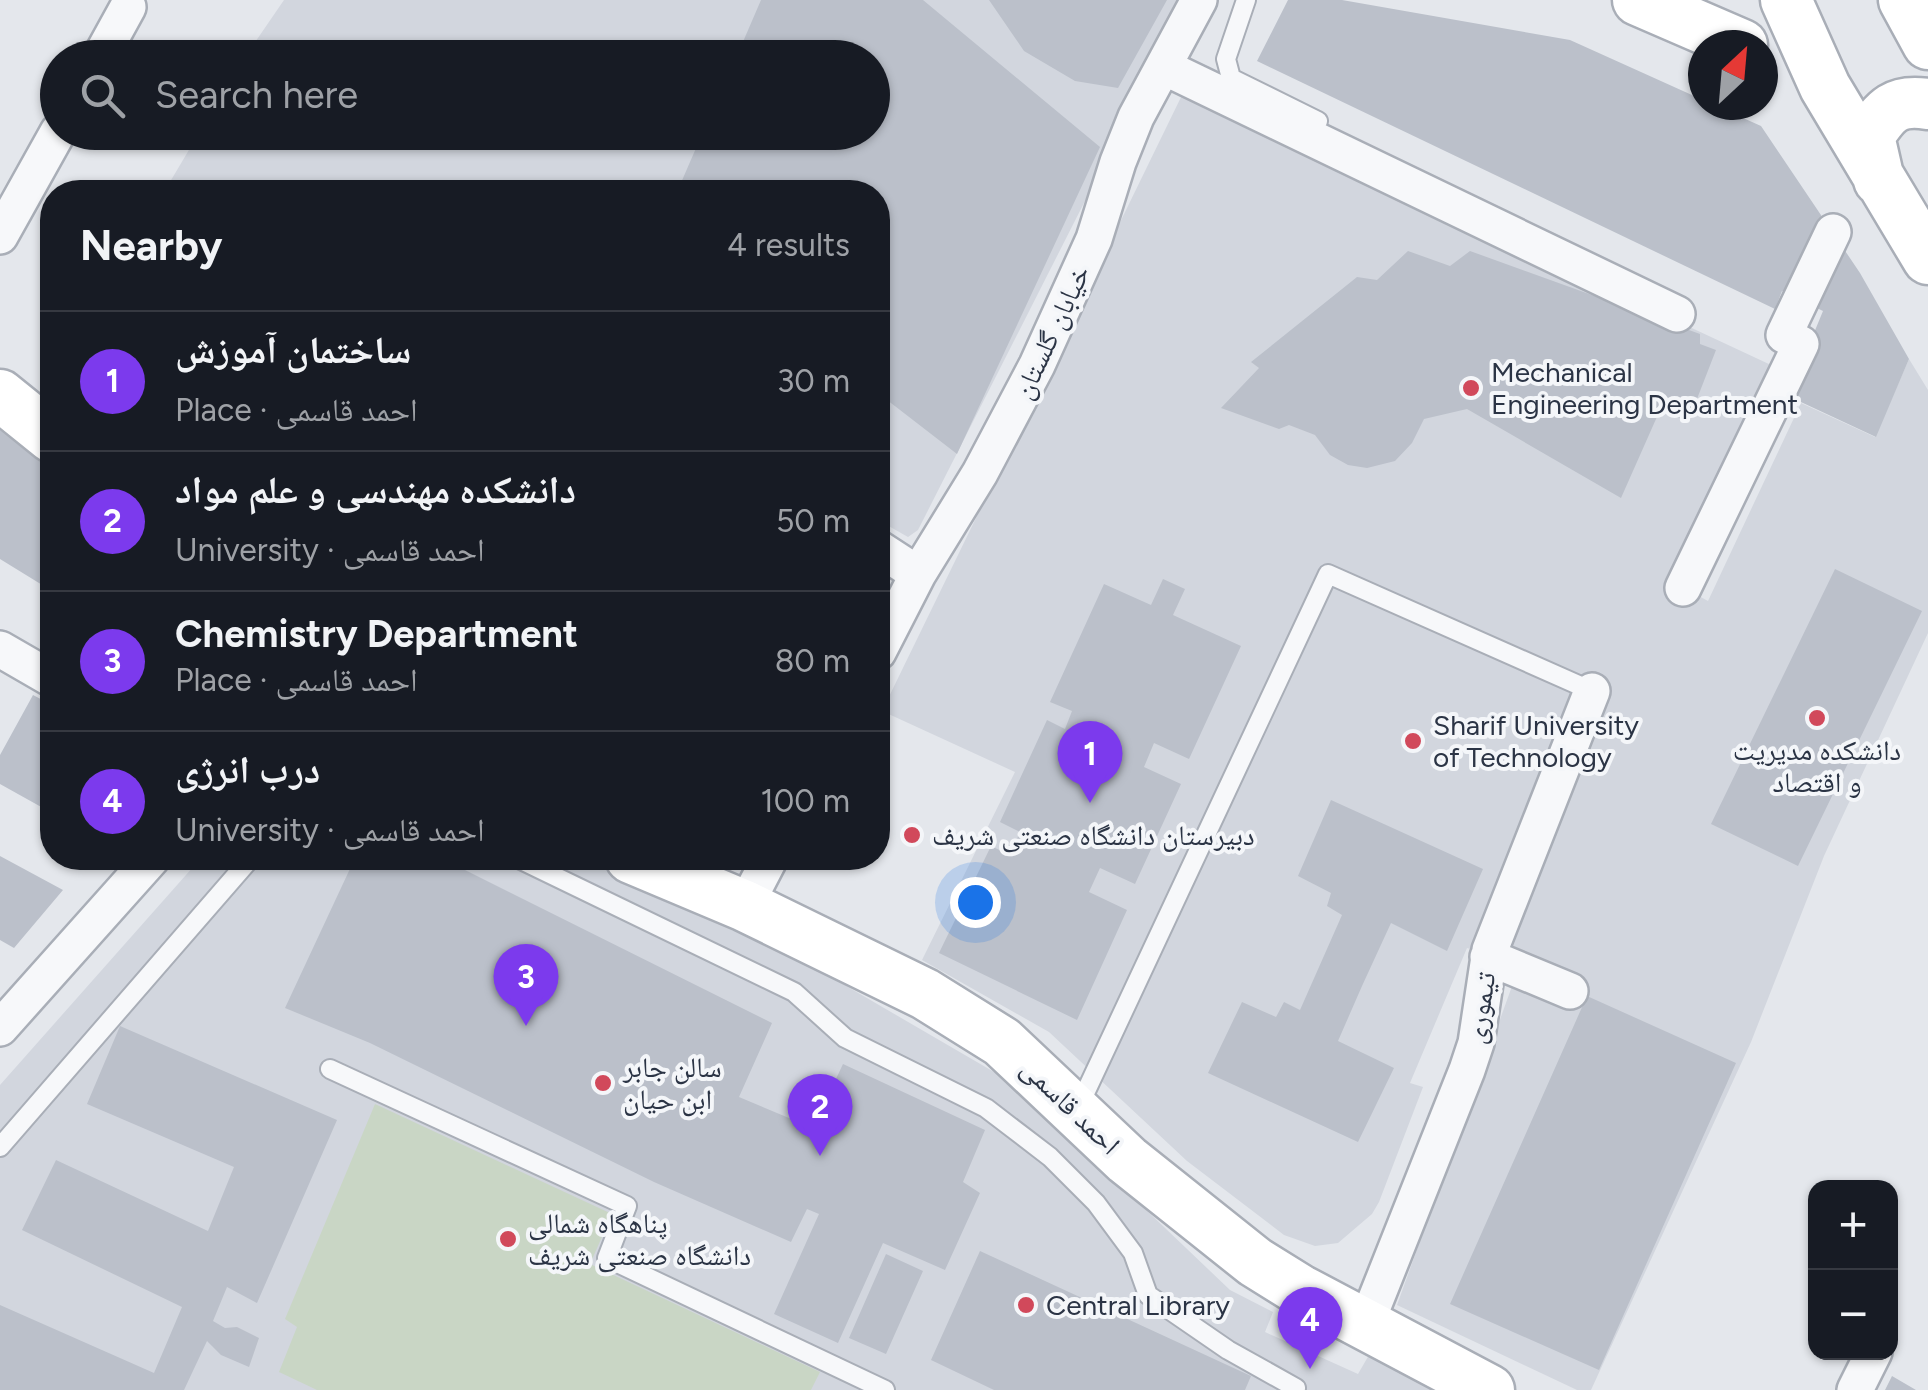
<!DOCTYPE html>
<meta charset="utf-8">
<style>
body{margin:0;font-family:Figtree,"Noto Naskh Arabic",sans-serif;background:#20242c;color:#f1f3f6}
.controls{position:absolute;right:30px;bottom:30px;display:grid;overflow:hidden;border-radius:20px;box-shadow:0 2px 8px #0004}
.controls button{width:90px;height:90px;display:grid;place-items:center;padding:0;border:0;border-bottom:2px solid #363941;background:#171b24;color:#f1f3f6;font:50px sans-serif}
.compass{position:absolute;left:1688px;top:30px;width:90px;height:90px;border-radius:50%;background:#171b24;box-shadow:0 2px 8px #0004;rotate:26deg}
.you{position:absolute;left:975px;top:902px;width:35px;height:35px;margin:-25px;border:8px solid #fff;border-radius:50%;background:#1a73e8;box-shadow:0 0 0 15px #1a73e833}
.badge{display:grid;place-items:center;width:65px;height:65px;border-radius:50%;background:#7c3aed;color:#fff;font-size:32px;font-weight:700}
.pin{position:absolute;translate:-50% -82px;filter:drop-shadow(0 2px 5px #0008)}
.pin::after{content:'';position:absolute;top:52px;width:35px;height:30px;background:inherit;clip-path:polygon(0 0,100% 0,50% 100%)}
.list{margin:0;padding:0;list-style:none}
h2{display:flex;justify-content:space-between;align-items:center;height:130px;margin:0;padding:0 40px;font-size:42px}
h2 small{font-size:32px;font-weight:400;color:#9ea1a6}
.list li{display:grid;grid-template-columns:65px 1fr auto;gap:30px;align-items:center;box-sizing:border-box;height:140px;padding:0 40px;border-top:2px solid #363941}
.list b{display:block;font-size:38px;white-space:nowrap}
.list p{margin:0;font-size:32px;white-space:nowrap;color:#9ea1a6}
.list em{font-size:32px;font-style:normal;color:#9ea1a6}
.icon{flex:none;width:55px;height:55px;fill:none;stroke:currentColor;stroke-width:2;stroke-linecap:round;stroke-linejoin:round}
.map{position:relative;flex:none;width:1928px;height:1390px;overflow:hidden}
.search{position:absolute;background:#171b24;box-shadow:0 2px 8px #0004;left:40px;top:40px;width:850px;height:110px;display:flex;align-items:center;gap:25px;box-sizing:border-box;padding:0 35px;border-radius:55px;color:#9ea1a6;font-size:38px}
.panel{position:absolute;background:#171b24;box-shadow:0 2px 8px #0004;left:40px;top:180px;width:850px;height:690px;border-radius:40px}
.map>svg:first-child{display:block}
.built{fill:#d2d6de}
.green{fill:#c9d6c5}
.building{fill:#bbc0ca}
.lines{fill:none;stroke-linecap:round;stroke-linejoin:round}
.lane-casing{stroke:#a9aeb7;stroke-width:22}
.street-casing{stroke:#a9aeb7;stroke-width:40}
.secondary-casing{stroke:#a9aeb7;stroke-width:55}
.lane{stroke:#f7f8fa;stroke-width:18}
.street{stroke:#f7f8fa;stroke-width:35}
.secondary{stroke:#fff;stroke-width:50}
.poi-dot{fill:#d1495b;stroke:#f4f6f9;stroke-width:4}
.labels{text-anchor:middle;stroke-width:8;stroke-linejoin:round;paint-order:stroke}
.street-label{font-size:28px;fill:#2b3445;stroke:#f4f6f9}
.poi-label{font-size:28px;fill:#2b3445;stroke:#f4f6f9;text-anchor:start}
</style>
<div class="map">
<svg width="1928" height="1390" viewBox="0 0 1928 1390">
<rect width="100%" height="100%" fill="#e4e7ec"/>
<!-- built -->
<path class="built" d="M284,0H1187L918,530L908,537L878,520V192H164L199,133L872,132V58L245,57Z
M1184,91L1771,365L1675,583L1708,601L1801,403L1875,437L1909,359L1928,390V633L1824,856L1751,1042L1591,1390H1577L1397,1305L1520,964L1467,948L1410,1083L1423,1087L1379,1202L1372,1214L1338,1243L1315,1246L1284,1235L1187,1161L1049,1032L922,960L1015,772L882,711Z
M201,858H586L805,962L1013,1083L1230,1290L1273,1312L1265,1332L1358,1374L1369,1355L1436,1390H0V1085Z"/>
<!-- green -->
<path class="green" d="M375,1104L612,1214L590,1264L820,1372L811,1390H317L279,1372L297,1327L285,1319Z"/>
<!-- building -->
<path class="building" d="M761,0H923L1100,147L957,454L878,393V192H677L703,132H872V58H736Z
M989,0H1167L1118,88L1075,81L1024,51Z
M1288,0H1342L1570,40L1703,100V105H1714L1761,126L1860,273L1909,359L1876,437L1788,396L1823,311L1782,291L1775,309L1257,61Z
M1408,251L1450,266L1470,251L1700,334V344L1716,350L1688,422L1660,410L1621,498L1467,409L1424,419L1412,443L1395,461L1367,468L1348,465L1330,455L1315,435L1289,425L1279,429L1221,408L1259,368L1251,362L1357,277L1377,280Z
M0,422L52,464V591L0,559Z
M1835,569L1922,611L1798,866L1711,824Z
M1163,579L1185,589L1173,615L1241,646L1189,759L1154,743L1144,767L1181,784L1135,884L1100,868L1089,892L1127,910L1077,1020L939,953L991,846L1010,855L1020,832L1000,822L1047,720L1065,729L1072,711L1050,702L1104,584L1151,605Z
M33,695L52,705V813L0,784V755Z
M1331,800L1483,869L1447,951L1391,923L1362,986L1338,1041L1394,1068L1358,1142L1208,1073L1242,1002L1276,1017L1284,1002L1300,1010L1342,915L1327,906L1331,893L1298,876Z
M0,856L63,890L14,948L0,940Z
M355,858H441L772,1023L739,1097L813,1128L843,1064L985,1130L963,1182L980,1193L945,1270L883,1243L838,1343L774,1314L819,1214L807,1209L791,1242L654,1182L370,1043L285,1008Z
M1587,996L1736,1063L1599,1370L1450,1304Z
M120,1026L337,1120L257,1303L227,1287L213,1321L225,1328L237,1327L259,1338L249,1367L221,1355L207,1341L184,1390H0V1305L154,1373L182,1307L22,1230L56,1160L208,1231L234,1167L87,1104Z
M980,1251L1251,1376L1245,1390H994L931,1360Z
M886,1254L923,1271L886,1354L849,1338Z
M1892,1376L1916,1390H1885Z"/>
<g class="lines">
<!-- lane casing -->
<g class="lane-casing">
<path id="lane" d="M1246,0L1226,59L1231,78L1318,121
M508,192H512
M517,858L794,992L845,1038L986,1108L1050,1157L1096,1203L1133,1253L1148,1295L1228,1350L1296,1388
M330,1069L627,1206L607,1258L885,1390
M1079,1106L1328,574L1592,691
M0,1147L251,858"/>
</g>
<!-- street casing -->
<g class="street-casing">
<path id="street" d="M100,58L128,7
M1164,67L1677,314
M0,236L58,132
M878,548L918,574
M1683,588L1801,344L1784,335L1833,232
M0,649L52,679
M878,652L918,574L980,473L1037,365L1094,239L1118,162L1136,117L1199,0
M745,906L770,858
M1488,957L1570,991
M0,1028L152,858
M1366,1324L1467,1070L1476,1043L1490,950L1592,691
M1855,1390L1874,1352"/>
</g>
<!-- secondary casing -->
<g class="secondary-casing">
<path id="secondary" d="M1638,0L1742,45
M1786,0L1825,87L1928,259
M1904,0L1928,44
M1879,180L1869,136C1886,110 1895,99 1928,104
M0,395L52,437
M631,858L745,906L925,994L1002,1042L1127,1160L1255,1262L1300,1290L1489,1390"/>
</g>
<!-- lane -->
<use href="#lane" class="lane"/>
<!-- street -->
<use href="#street" class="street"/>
<!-- secondary -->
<use href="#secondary" class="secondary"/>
</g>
<!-- markers -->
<g class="poi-dot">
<circle cx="1471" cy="388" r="10"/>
<circle cx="1817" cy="718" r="10"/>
<circle cx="1413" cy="741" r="10"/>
<circle cx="912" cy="835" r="10"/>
<circle cx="603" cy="1083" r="10"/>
<circle cx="508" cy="1239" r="10"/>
<circle cx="1026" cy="1305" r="10"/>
</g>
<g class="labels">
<!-- street labels -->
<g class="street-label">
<text transform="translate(1051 332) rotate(-65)" y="10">خیابان گلستان</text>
<text transform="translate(1480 1008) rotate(-81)" y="10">تیموری</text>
<text transform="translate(1071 1106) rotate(44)" y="10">احمد قاسمی</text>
</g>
<!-- poi labels -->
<g class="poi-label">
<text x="1491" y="382">Mechanical<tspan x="1491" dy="32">Engineering Department</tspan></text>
<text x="1433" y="735">Sharif University<tspan x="1433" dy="32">of Technology</tspan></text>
<text x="1817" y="760" text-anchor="middle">دانشکده مدیریت<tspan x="1817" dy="32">و اقتصاد</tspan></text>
<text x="932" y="845">دبیرستان دانشگاه صنعتی شریف</text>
<text x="623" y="1077">سالن جابر<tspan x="623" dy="32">ابن حیان</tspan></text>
<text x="528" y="1233">پناهگاه شمالی<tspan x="528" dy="32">دانشگاه صنعتی شریف</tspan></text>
<text x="1046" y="1315">Central Library</text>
</g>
</g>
</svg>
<div class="controls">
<button>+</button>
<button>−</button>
</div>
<svg class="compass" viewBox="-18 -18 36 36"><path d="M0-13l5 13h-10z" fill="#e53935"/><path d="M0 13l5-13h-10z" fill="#9ea1a6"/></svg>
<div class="you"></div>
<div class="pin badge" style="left:1090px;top:803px">1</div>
<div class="pin badge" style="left:820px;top:1156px">2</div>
<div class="pin badge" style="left:526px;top:1026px">3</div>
<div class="pin badge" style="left:1310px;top:1369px">4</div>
<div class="search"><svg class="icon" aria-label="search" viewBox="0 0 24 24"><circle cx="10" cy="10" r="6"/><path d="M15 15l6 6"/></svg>Search here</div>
<section class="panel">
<h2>Nearby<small>4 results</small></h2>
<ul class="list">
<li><span class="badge">1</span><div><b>ساختمان آموزش</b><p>Place · احمد قاسمی</p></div><em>30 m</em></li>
<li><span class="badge">2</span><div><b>دانشکده مهندسی و علم مواد</b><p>University · احمد قاسمی</p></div><em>50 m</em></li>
<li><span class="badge">3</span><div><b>Chemistry Department</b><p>Place · احمد قاسمی</p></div><em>80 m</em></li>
<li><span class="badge">4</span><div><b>درب انرژی</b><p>University · احمد قاسمی</p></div><em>100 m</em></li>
</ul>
</section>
</div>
